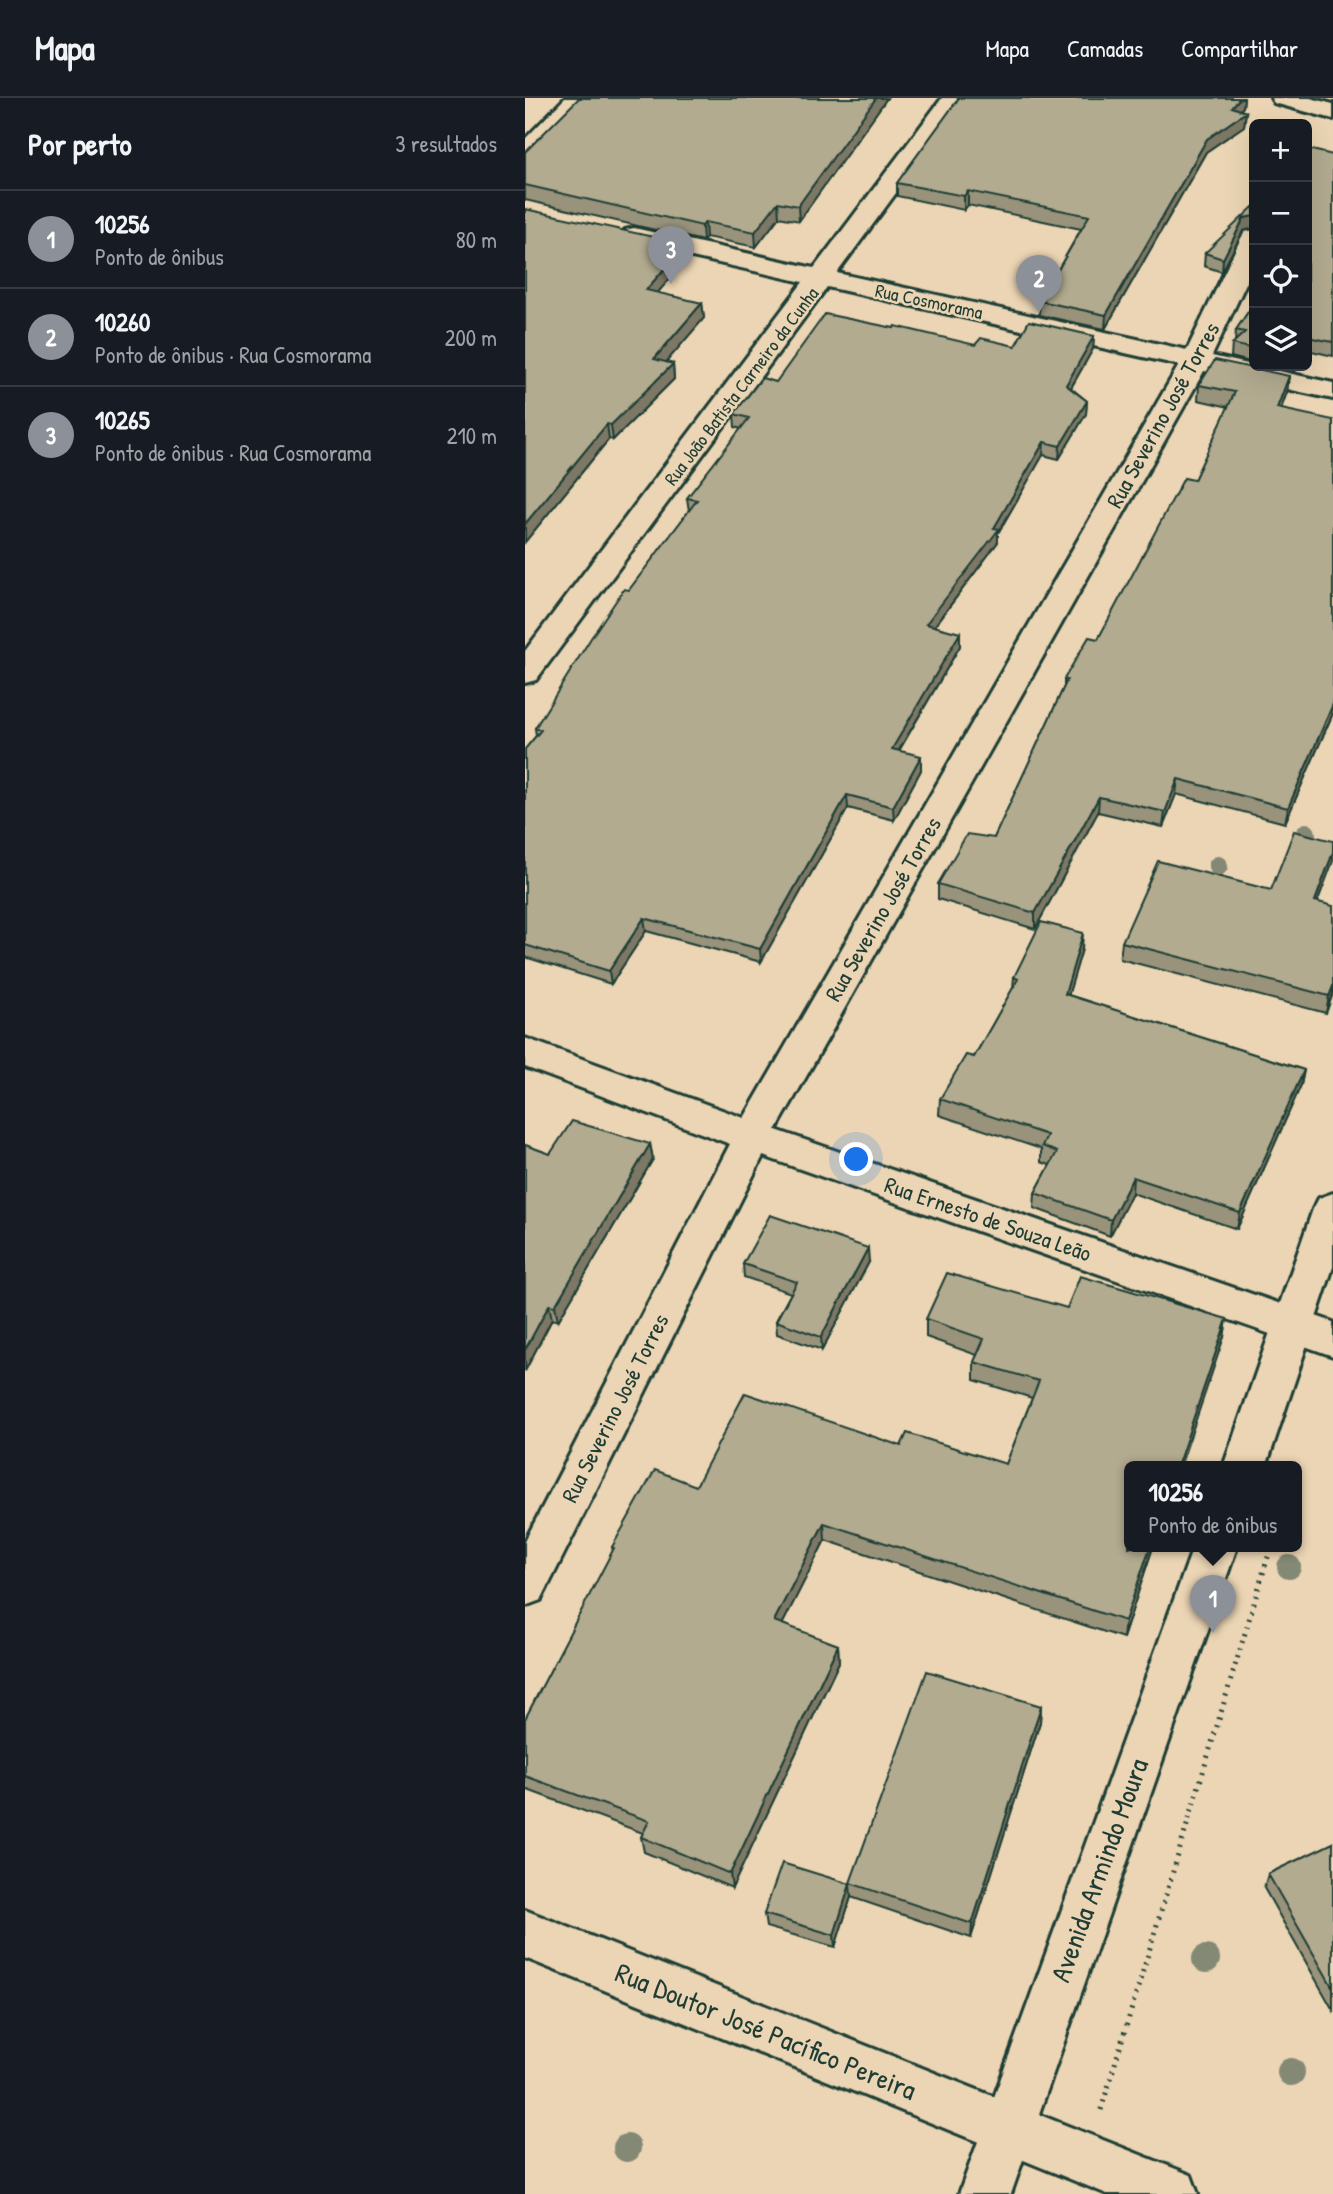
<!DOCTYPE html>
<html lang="pt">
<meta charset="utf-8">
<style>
body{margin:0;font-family:"Patrick Hand",sans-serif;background:#242831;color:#f1f3f6}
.controls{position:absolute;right:21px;top:21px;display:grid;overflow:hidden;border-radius:10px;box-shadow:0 7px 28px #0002}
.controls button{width:63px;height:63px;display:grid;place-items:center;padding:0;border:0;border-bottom:2px solid #363941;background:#171b24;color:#f1f3f6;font:35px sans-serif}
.you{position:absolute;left:332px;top:1062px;width:24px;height:24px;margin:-18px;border:5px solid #fff;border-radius:50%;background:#1a73e8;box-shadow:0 0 0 10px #1a73e833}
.badge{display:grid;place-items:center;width:46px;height:46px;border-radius:50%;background:#8c9099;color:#fff;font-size:23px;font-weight:700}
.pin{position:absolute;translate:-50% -58px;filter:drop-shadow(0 2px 4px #0008)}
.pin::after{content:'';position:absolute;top:37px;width:24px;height:21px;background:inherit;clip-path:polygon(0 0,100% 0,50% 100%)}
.popup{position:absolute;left:599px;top:1363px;width:178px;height:91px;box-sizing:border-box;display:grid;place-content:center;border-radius:10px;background:#171b24;filter:drop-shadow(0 2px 5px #0005);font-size:23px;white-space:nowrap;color:#9ea1a6}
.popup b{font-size:26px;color:#f1f3f6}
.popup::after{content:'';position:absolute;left:50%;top:100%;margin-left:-14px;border:14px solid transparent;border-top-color:#171b24}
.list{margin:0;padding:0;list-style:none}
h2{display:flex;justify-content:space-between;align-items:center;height:91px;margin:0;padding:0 28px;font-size:30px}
h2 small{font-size:23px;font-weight:400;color:#9ea1a6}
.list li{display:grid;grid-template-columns:46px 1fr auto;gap:21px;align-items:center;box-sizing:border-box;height:98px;padding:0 28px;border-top:2px solid #363941}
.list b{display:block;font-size:26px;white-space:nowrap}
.list p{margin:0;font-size:23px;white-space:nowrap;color:#9ea1a6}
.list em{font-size:23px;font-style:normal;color:#9ea1a6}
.icon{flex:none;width:38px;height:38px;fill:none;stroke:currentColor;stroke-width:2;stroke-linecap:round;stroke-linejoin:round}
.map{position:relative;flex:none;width:808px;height:2096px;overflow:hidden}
header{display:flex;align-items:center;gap:42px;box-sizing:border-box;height:98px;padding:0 35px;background:#171b24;border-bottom:2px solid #363941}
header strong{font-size:33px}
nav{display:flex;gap:38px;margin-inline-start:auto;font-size:24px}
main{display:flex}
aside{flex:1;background:#171b24}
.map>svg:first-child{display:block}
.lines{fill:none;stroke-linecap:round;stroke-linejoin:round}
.minor-casing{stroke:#1f3d34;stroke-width:6}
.secondary-casing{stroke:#1f3d34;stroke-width:6}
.path{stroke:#1f3d34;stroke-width:5;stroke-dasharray:2 6;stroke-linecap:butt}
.minor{fill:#ebd5b4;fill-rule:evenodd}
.secondary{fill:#ebd5b4;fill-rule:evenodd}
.tree{fill:#848974}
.wall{fill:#99937c;stroke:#1f3d34;stroke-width:2}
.shaded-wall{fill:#7d7865;stroke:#1f3d34;stroke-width:2}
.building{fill:#b2ab90;stroke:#1f3d34;stroke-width:2}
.labels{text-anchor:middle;stroke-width:5;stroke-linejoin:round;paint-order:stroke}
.far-street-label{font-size:19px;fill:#1f3d34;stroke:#ebd5b4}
.street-label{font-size:23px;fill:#1f3d34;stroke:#ebd5b4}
.near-street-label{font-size:28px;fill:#1f3d34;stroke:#ebd5b4}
</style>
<header>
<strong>Mapa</strong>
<nav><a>Mapa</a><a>Camadas</a><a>Compartilhar</a></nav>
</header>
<main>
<aside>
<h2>Por perto<small>3 resultados</small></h2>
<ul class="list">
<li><span class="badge">1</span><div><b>10256</b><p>Ponto de ônibus</p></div><em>80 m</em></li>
<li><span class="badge">2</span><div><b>10260</b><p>Ponto de ônibus · Rua Cosmorama</p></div><em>200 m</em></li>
<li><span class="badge">3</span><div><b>10265</b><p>Ponto de ônibus · Rua Cosmorama</p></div><em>210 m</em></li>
</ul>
</aside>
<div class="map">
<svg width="808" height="2096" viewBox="0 0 808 2096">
<rect width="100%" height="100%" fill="#ebd5b4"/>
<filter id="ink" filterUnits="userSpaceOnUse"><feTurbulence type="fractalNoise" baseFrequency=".0143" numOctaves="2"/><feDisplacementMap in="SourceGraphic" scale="14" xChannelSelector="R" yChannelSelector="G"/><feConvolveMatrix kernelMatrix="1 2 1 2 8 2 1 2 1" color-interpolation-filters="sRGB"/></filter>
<g filter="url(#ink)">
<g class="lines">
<!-- minor casing -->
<g class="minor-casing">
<path id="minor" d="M40,0H66L9,60L0,63V41Z
M417,0H441L312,175L662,252L716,140L720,134L729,132V168L687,258L808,285V301L679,273L251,1032L808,1224V1258L238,1058L16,1502L0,1508V1443L205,1046L0,969V940L219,1020L654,267L302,189L11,582L0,585V553L278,184L100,144L96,138L100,132L109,130L289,170Z
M746,0H785L808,6V21L749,5Z
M0,1812L666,2077L673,2096H582L0,1860Z"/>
</g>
<!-- secondary casing -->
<g class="secondary-casing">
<path id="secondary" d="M808,1095V1169L741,1369H698L788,1111L794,1100Z
M668,1449H712L486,2096H434Z"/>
</g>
<!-- path -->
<path class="path" d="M576,2012L746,1449"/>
<!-- minor -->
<use href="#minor" class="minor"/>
<!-- secondary -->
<use href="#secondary" class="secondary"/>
</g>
<!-- trees -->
<g class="tree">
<circle cx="781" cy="735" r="10"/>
<circle cx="693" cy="768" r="10"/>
<circle cx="764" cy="1469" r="12"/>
<circle cx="681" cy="1861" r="14"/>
<circle cx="766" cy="1974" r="14"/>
<circle cx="102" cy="2050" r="14"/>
</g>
<!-- wall -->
<path class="wall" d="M362,0L274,123L254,119L231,149L181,139L178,143L0,102V54Z
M434,0H719L718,9L715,12L721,14L719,28L681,54L580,231L514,217L515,203L556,131L443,107L439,112L372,98V85Z
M782,57H808V258L782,252Z
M0,111L162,161L132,195L177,205L179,220L141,264L148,266L149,281L88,342L84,341L0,444Z
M718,133L697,174L679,168L680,155Z
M729,164V183L725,182L727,169Z
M729,205V265L706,259L707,246L710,244L711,232Z
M569,238L568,251L546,290L562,303L561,316L534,361L518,357L473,435V444L410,528L435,548L374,653L396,672L369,722L323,710L236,864L121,833L86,886L0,859V651L11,638L10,630L104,492L164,413L162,400L216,331L210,329L209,316L251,284L450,247L490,248Z
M743,268H771L769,274Z
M764,278L762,294L756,311L808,615L760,725L651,696L638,729L573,714L510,831L413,801V786L469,740L539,589V581L573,541L669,382L704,309L673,302L674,287Z
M793,804L808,895L801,915L595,861L597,844Z
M557,851L543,897L779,972L776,987L712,1131L607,1095L585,1138L509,1110L510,1095L525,1067L516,1064V1051L414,1017L415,1001L449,959L488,890L489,879Z
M125,1046L128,1061L33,1223L27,1221L0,1273V1047L25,1056Z
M344,1164L297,1252L252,1236L251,1223L266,1195L219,1179L218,1166Z
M542,1210L702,1221L699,1239L604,1449H628L598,1540L300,1442L257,1526L313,1547L314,1564L207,1790L119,1754L116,1739L118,1735L0,1691V1621L88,1453L87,1449L171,1388L376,1348L481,1366L507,1300L449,1282V1264L452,1257L401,1239V1221Z
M516,1608L515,1624L446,1840L326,1799L310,1849L241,1829L239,1816L325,1786Z
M808,1745V1912L739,1790L743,1776Z"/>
<!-- shaded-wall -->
<path class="shaded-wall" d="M351,0H362L274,123L273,108Z
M715,0H719L718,9L706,23L707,9Z
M721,14L719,28L681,54L580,231L581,217L682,41Z
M443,93V107L439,112V98Z
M253,104L254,119L231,149L230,134Z
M729,118V130L718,133L697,174L698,161L719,120Z
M180,124L181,139L178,143L177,128Z
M161,146L162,161L122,207L121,192Z
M177,205L179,220L131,276L129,261Z
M569,238L568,251L540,300L541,287Z
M148,266L149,281L88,342L86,327Z
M764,278L762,294L750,326L752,310Z
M562,303L561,316L534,361L535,348Z
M82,326L84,341L0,444V426Z
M519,344L518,357L473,435V444L401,539V526L469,430Z
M435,535V548L367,664V651Z
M808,606V615L760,725L763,710Z
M396,658V672L369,722L368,709Z
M653,681L651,696L638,729L640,714Z
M322,697L323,710L236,864L235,851Z
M574,699L573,714L510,831V815Z
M808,754V763L786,821L790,803Z
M119,820L121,833L86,886L84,873Z
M558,835L557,851L539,912L540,896Z
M808,888V895L801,915L804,898Z
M779,972L776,987L712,1131L715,1115Z
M125,1046L128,1061L33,1223L30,1208Z
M608,1079L607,1095L585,1138L586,1122Z
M343,1150L344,1164L297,1252L296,1239Z
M24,1207L27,1221L0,1273V1252Z
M702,1221L699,1239L655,1369H652Z
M299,1425L300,1442L251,1539L249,1523Z
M625,1449H628L598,1540L600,1523Z
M313,1547L314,1564L207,1790L205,1776Z
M516,1608L515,1624L446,1840L447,1826Z
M325,1786L326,1799L310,1849L309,1837Z"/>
<!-- building -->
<path class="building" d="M54,0H351L273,108L253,104L230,134L180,124L177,128L0,87V54Z
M434,0H715L707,9L721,14L682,41L581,217L515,203L564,118L443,93L439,98L372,85Z
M787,52L808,57V244L782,239V57Z
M729,108V118L719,120L698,161L680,155Z
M0,111L161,146L121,192L177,205L129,261L148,266L86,327L82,326L0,426Z
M729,205V251L707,246L720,234L711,232Z
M300,216L369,230L370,228L450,247L456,240L490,248L504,223L569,238L541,287L562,303L535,348L519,344L469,430L474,431L401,526L435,535L367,651L396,658L368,709L322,697L235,851L119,820L84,873L0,847V651L16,632L10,630L66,540L99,491L104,492L172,402L162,400L224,320L209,316L237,280L251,284Z
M690,262L764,278L752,310L808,322V606L763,710L653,681L640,714L574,699L510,815L413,786L442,736L469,740L542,582L539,581L564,539L573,541L659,380L669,382L710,294L674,287Z
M769,733L808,743V754L790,803L808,808V888L804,898L597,844L633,763L746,792Z
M516,824L558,835L540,896L779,972L715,1115L608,1079L586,1122L510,1095L532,1054L517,1048L522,1037L415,1001L441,957L449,959L493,881L489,879Z
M47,1023L125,1046L30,1208L24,1207L0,1252V1047L25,1056Z
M245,1117L343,1150L296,1239L251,1223L272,1184L218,1166Z
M422,1175L542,1210L555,1178L702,1221L652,1369H604V1449H625L600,1523L299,1425L249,1523L313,1547L205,1776L116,1739L124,1723L0,1678V1621L89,1450L87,1449L130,1372L171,1388L220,1295L376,1348L382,1335L481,1366L514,1283L449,1264L459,1241L401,1221Z
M402,1573L516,1608L447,1826L325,1785Z
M808,1745V1890L743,1776Z
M257,1765L325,1786L309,1837L239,1816Z"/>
</g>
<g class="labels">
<!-- far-street labels -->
<g class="far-street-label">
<text transform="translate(404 203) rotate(12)" y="7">Rua Cosmorama</text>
<text transform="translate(216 288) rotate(-53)" y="7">Rua João Batista Carneiro da Cunha</text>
</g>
<!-- street labels -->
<g class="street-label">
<text transform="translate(638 317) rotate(-61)" y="8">Rua Severino José Torres</text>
<text transform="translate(358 811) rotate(-60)" y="8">Rua Severino José Torres</text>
<text transform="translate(463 1121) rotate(19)" y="8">Rua Ernesto de Souza Leão</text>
<text transform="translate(90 1310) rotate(-63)" y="8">Rua Severino José Torres</text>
</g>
<!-- near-street labels -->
<g class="near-street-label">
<text transform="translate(574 1772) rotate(-70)" y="10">Avenida Armindo Moura</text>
<text transform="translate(241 1933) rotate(22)" y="10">Rua Doutor José Pacífico Pereira</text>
</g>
</g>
</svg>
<div class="controls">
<button>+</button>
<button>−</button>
<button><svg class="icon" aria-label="locate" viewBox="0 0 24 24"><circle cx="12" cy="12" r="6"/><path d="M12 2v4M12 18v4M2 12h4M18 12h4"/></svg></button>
<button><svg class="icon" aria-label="layers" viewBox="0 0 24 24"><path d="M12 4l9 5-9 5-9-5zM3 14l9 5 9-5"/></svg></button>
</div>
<div class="you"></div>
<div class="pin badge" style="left:688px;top:1535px">1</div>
<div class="popup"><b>10256</b>Ponto de ônibus</div>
<div class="pin badge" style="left:514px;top:215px">2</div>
<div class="pin badge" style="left:146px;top:186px">3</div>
</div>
</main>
